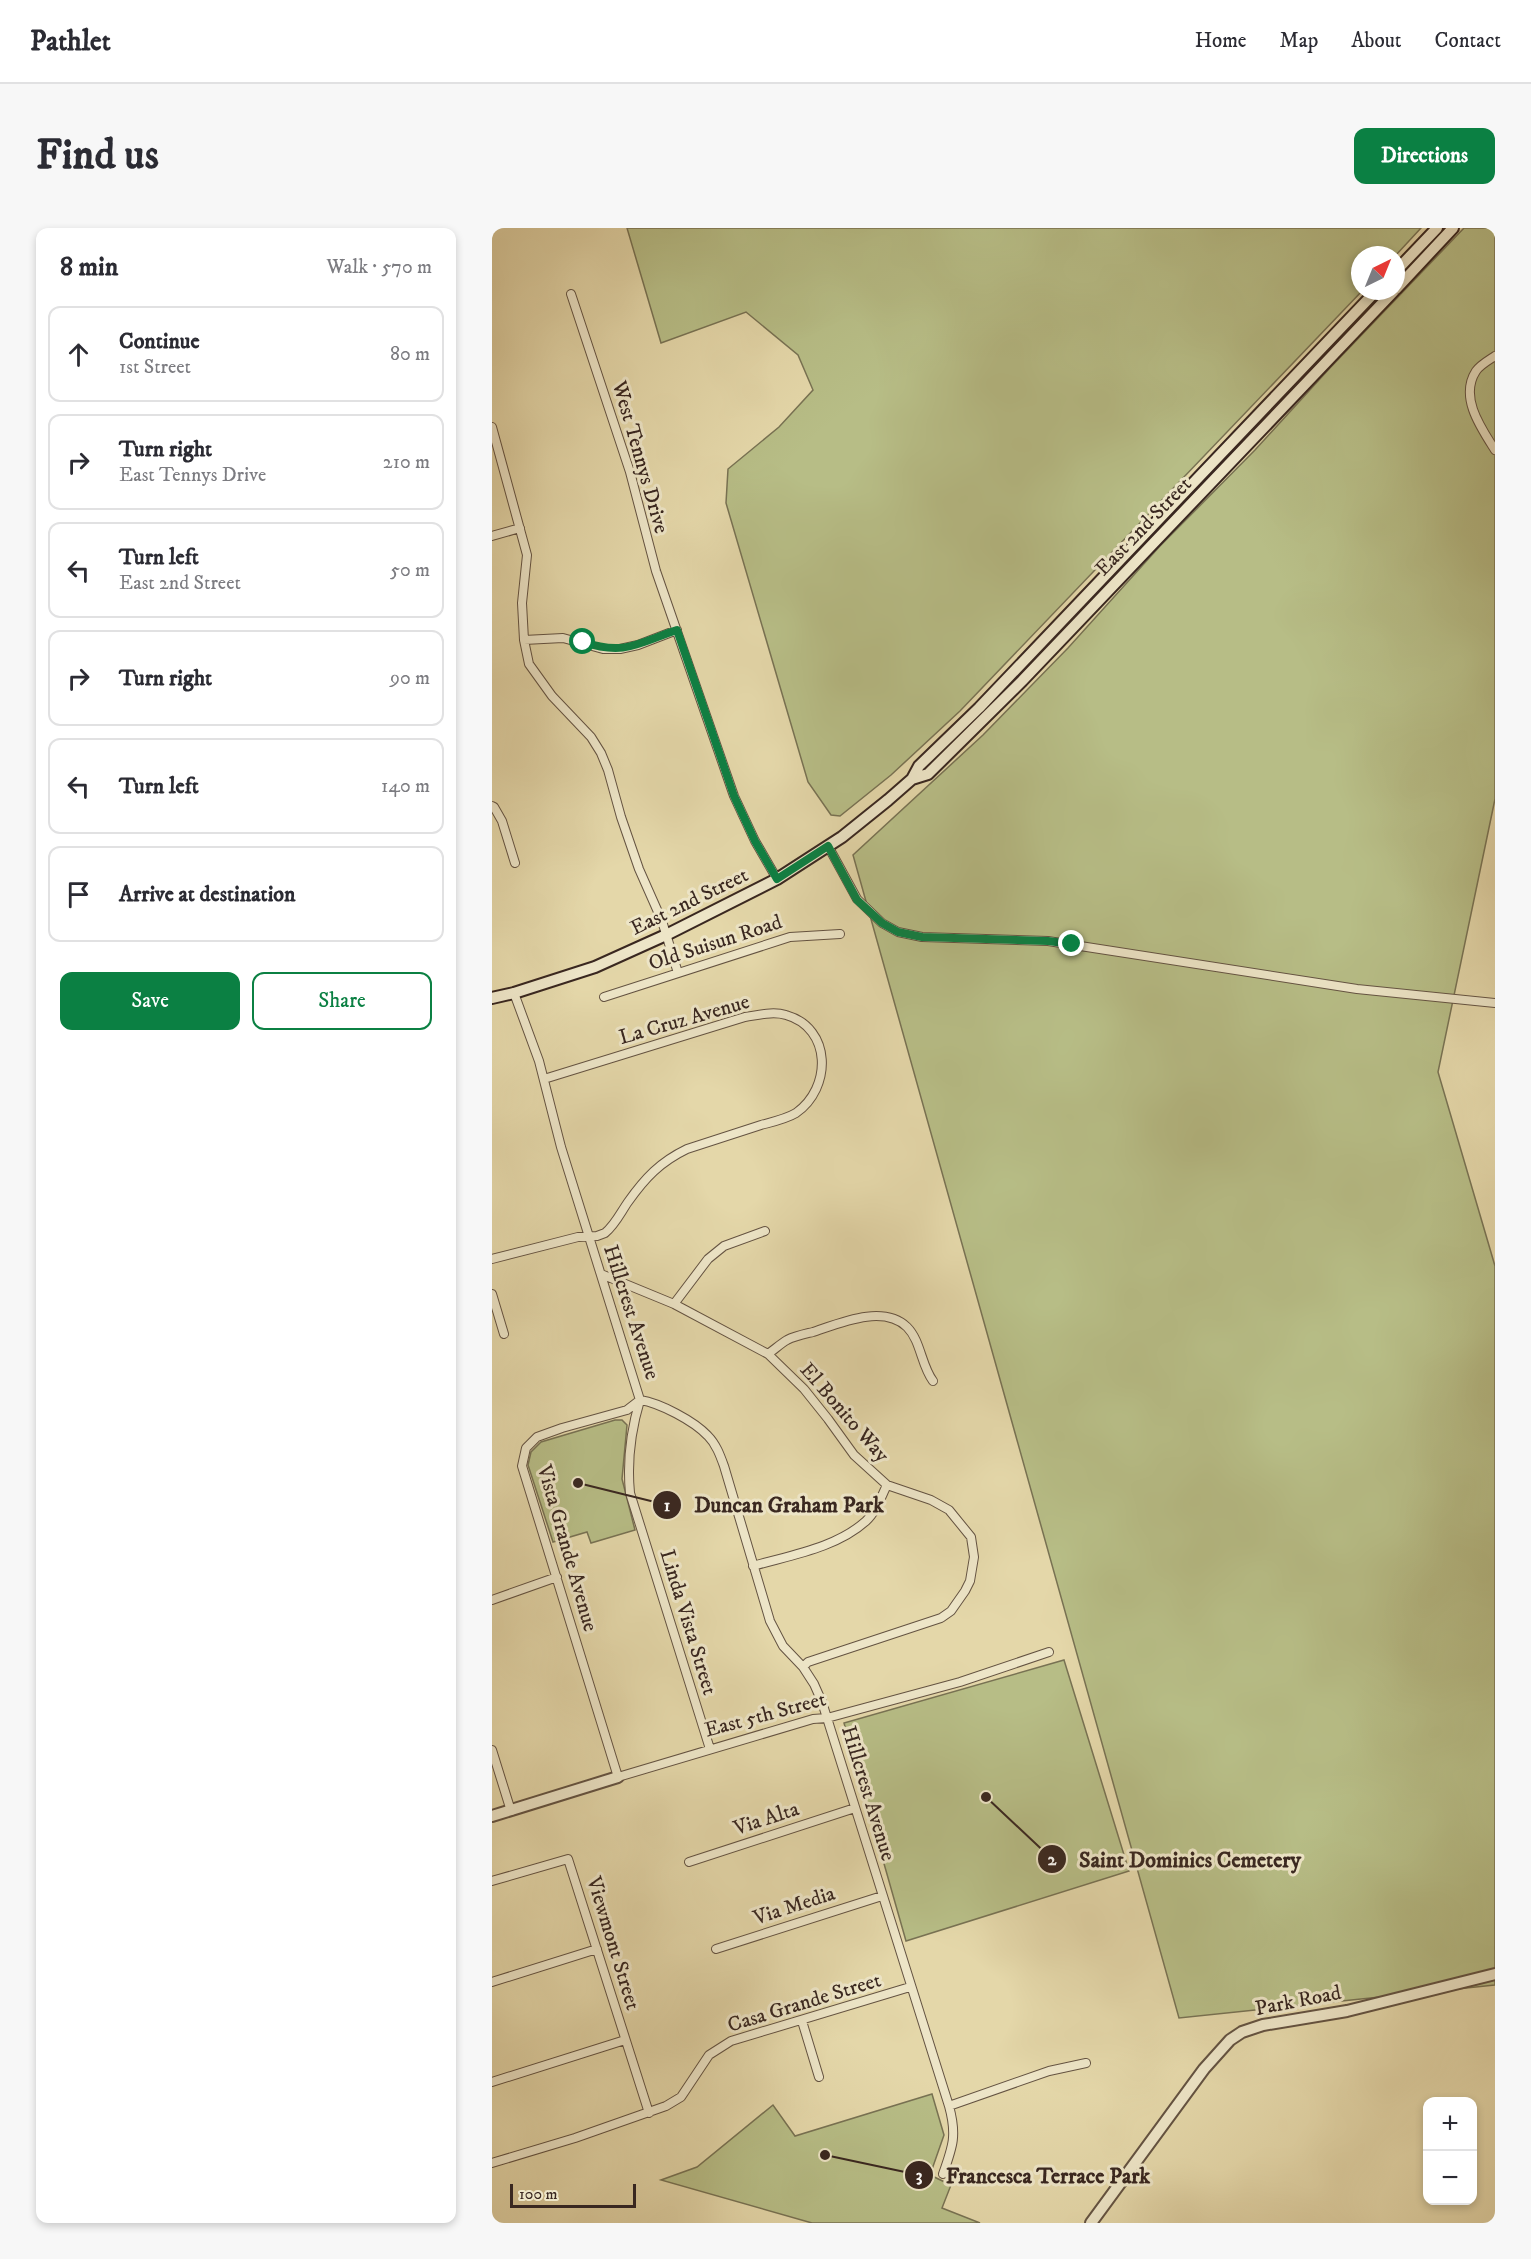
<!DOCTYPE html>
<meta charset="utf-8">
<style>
body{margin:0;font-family:"IM FELL DW Pica",serif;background:#f7f7f7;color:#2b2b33}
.controls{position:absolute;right:18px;bottom:18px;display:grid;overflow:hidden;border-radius:12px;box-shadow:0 3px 9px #0003}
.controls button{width:54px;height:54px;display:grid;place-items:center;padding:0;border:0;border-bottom:2px solid #e1e1e2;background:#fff;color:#2b2b33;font:30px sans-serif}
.compass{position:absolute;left:859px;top:18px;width:54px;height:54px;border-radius:50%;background:#fff;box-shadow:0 3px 9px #0003;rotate:43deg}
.scale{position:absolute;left:18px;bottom:15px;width:126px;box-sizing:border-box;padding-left:6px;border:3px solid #392720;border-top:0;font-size:16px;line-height:21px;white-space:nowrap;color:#392720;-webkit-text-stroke:4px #ede5c7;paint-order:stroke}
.stop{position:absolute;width:18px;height:18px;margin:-14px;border:4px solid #0b8043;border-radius:50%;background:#fff}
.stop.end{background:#0b8043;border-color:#fff;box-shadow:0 2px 6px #0008}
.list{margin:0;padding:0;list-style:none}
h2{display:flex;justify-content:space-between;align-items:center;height:78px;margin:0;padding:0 24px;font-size:26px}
h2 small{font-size:20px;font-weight:400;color:#7c7c81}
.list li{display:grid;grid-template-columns:39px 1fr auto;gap:18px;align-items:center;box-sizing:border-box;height:96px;margin:0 12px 12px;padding:0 12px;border:2px solid #e1e1e2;border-radius:12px}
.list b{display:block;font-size:22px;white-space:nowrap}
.list p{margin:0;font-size:20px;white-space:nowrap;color:#7c7c81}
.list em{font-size:20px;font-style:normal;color:#7c7c81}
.actions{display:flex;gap:12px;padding:18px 24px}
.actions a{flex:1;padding:14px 0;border:2px solid #0b8043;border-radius:12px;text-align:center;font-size:21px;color:#0b8043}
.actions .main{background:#0b8043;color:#fff}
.icon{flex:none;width:33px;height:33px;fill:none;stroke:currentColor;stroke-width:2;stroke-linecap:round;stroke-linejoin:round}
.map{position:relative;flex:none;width:1003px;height:1995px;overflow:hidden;border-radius:12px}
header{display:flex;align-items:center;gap:36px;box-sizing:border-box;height:84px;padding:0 30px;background:#fff;border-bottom:2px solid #e1e1e2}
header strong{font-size:28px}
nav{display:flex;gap:33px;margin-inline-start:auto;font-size:21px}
.intro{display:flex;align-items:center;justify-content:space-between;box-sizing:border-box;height:144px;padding:0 36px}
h1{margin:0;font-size:42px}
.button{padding:15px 27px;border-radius:12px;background:#0b8043;color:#fff;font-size:21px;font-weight:700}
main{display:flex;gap:36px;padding:0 36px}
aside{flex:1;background:#fff;border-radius:12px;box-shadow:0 3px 9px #0003}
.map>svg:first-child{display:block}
.green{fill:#b7bd86;stroke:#787253;stroke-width:1.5}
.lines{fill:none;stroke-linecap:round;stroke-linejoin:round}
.minor-casing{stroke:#645342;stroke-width:10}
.tertiary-casing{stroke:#645342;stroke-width:14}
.secondary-casing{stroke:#392720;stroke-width:14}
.minor{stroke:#ede5c7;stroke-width:8}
.tertiary{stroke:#ede5c7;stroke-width:10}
.secondary{stroke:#ede5c7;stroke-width:10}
.route{stroke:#0b8043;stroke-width:8}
.labels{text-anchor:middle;stroke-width:6;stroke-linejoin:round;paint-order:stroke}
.street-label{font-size:21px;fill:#392720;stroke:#ede5c7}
.leader{fill:none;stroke:#392720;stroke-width:2}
.callout-dot{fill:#392720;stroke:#ede5c7;stroke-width:2}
.mark-label{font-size:18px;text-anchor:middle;font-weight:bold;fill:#fff}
.callout-label{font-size:22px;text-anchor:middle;font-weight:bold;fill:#392720;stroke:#ede5c7;stroke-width:6;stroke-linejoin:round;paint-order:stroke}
</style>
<header>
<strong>Pathlet</strong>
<nav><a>Home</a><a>Map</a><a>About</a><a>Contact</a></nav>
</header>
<div class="intro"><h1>Find us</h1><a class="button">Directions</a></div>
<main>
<aside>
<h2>8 min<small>Walk · 570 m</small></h2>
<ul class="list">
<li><svg class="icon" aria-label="ahead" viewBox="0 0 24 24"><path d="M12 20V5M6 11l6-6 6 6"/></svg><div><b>Continue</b><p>1st Street</p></div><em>80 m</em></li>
<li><svg class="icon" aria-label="right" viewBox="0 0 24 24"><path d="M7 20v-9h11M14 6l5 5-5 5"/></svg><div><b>Turn right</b><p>East Tennys Drive</p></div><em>210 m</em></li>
<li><svg class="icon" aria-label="left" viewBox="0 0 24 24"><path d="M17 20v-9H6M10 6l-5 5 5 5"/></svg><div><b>Turn left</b><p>East 2nd Street</p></div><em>50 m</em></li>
<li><svg class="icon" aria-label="right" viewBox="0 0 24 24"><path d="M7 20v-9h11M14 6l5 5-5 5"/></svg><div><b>Turn right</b></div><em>90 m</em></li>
<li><svg class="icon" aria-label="left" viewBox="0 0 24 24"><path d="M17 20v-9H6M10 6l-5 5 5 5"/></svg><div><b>Turn left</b></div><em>140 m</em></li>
<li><svg class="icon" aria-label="arrive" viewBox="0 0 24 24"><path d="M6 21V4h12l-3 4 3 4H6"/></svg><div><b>Arrive at destination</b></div></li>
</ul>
<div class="actions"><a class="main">Save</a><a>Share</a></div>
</aside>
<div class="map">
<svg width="1003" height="1995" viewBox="0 0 1003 1995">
<rect width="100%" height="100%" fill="#e4d7a9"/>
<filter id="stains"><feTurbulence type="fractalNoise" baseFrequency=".00333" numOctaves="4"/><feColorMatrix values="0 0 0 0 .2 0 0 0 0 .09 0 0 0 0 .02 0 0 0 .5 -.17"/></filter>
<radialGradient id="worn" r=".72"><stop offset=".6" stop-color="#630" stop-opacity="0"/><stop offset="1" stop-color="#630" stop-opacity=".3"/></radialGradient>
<!-- green -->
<path class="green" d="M135,0H929L904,27H868V63H870L468,483L399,547L348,588L339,587L316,554L234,275L236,241L287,199L321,162L306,127L254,84L169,115Z
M972,0H1003V571L946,844L1003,1038V1757L687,1790L361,627L491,507L576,420L668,318L763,222L837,141Z
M123,1192H130L135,1197L130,1251L143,1302L99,1315L95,1304L61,1314L36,1237L39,1224L49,1214Z
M572,1432L637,1643L414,1713L352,1495Z
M440,1866L452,1907L438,1947L459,1957L450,1980L488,1995H320L169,1952L205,1939L281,1877L303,1908Z"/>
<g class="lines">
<!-- minor casing -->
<g class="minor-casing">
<path id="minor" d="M79,66L138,244L164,343L242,568L263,613L285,651
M1003,128C997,132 988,137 984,143C967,169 989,200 1003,222
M0,199L35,327L30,375L32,412L37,436L60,468L99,509L109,525L116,542L129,589L147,641L170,693L186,745
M0,308L28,300
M32,412L71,410L111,421H128L146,417L185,402
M0,578L2,579L10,593L23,635
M336,618L365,671L390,695L406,704L430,709L556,713L865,761L1003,775
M22,765L47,833L69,919L148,1172C168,1175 202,1193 216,1208C224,1216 228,1227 232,1238L278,1393L291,1418L311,1439L322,1456L330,1474L457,1878C465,1907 461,1918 451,1946
M112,769L298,709L348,706
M0,1031L86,1009L105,1008L113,1005C123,997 129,984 136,974C153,950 168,934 195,921C220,913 244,905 269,897C280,894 294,891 304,885C340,860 340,800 294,787C281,783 267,787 253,789L52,851
M109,1046L182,1076L276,1126L312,1161L336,1191L362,1227L395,1257L439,1272L457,1282L479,1309L482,1329L478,1353L473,1363L459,1383L449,1390L316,1434L311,1439
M0,1066L12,1106
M182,1076L216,1031L232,1018L273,1003
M276,1126C282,1122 288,1116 295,1112C303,1108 313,1106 321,1104C348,1095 391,1076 415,1099C429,1113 429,1137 441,1153
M148,1172L135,1182L70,1200L45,1209L34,1220L30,1238L126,1549L321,1491L335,1490L468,1454L557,1424
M148,1172C139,1202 135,1234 138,1265L218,1521
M261,1338C299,1327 344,1320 374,1293C384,1284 389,1269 395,1257
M0,1372L65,1349
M0,1522L19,1583
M197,1634L363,1580
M0,1653L76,1631L157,1885
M224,1721L390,1668
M0,1754L105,1721
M310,1793L327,1849
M0,1854L133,1812
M457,1878L557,1843L594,1835
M0,1935L83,1910L174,1878L189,1869L217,1827L239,1813L418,1759"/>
</g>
<!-- tertiary casing -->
<g class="tertiary-casing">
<path id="tertiary" d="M0,1588L126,1549
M599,1995L712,1841L738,1812L750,1804L771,1797L855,1783L1003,1746"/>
</g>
<!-- secondary casing -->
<g class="secondary-casing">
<path id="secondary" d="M904,43L945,0
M904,61L961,0
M420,551L436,546L530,453L902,63
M0,770L22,765L103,739L174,707L285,651L350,609L396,572L420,551L427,538L487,480L884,63"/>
</g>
<!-- minor -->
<use href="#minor" class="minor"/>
<!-- tertiary -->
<use href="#tertiary" class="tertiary"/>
<!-- secondary -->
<use href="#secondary" class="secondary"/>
</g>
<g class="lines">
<!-- route -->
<path class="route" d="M91,414C133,428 146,415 185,402L242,568L263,613L285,651L336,618L365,672L390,695L406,704L430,709L556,713L580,716"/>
</g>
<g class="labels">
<!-- street labels -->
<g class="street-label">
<text transform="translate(149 229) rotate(74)" y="7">West Tennys Drive</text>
<text transform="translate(651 298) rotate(-46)" y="7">East 2nd Street</text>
<text transform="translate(197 673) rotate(-26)" y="7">East 2nd Street</text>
<text transform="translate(223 714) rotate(-18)" y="7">Old Suisun Road</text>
<text transform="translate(192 791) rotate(-16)" y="7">La Cruz Avenue</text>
<text transform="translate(140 1084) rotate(72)" y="7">Hillcrest Avenue</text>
<text transform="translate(353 1184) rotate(49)" y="7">El Bonito Way</text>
<text transform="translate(76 1320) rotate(74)" y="7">Vista Grande Avenue</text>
<text transform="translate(197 1394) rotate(73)" y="7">Linda Vista Street</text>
<text transform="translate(273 1486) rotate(-15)" y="7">East 5th Street</text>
<text transform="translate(377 1565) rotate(73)" y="7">Hillcrest Avenue</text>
<text transform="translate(274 1590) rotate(-18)" y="7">Via Alta</text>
<text transform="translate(302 1677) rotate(-18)" y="7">Via Media</text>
<text transform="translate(122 1715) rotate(73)" y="7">Viewmont Street</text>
<text transform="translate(806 1772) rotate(-11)" y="7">Park Road</text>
<text transform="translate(312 1774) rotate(-17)" y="7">Casa Grande Street</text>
</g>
</g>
<!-- callouts -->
<path class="leader" d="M86 1255L175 1277M494 1569L560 1631M333 1927L427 1947"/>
<g class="callout-dot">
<circle cx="86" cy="1255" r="6"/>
<circle cx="494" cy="1569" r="6"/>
<circle cx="333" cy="1927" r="6"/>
<circle cx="175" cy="1277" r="15"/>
<circle cx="560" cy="1631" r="15"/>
<circle cx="427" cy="1947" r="15"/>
</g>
<g class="mark-label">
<text x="175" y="1283">1</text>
<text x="560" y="1637">2</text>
<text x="427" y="1953">3</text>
</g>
<g class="callout-label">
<text x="297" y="1284">Duncan Graham Park</text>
<text x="698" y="1639">Saint Dominics Cemetery</text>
<text x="556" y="1955">Francesca Terrace Park</text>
</g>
<rect width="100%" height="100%" filter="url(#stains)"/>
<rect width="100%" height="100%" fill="url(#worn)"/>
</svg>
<div class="controls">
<button>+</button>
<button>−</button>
</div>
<svg class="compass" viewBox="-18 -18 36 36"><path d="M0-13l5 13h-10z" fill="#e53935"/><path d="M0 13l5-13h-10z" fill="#7c7c81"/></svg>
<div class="scale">100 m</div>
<div class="stop" style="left:91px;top:414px"></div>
<div class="stop end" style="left:580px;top:716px"></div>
</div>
</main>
